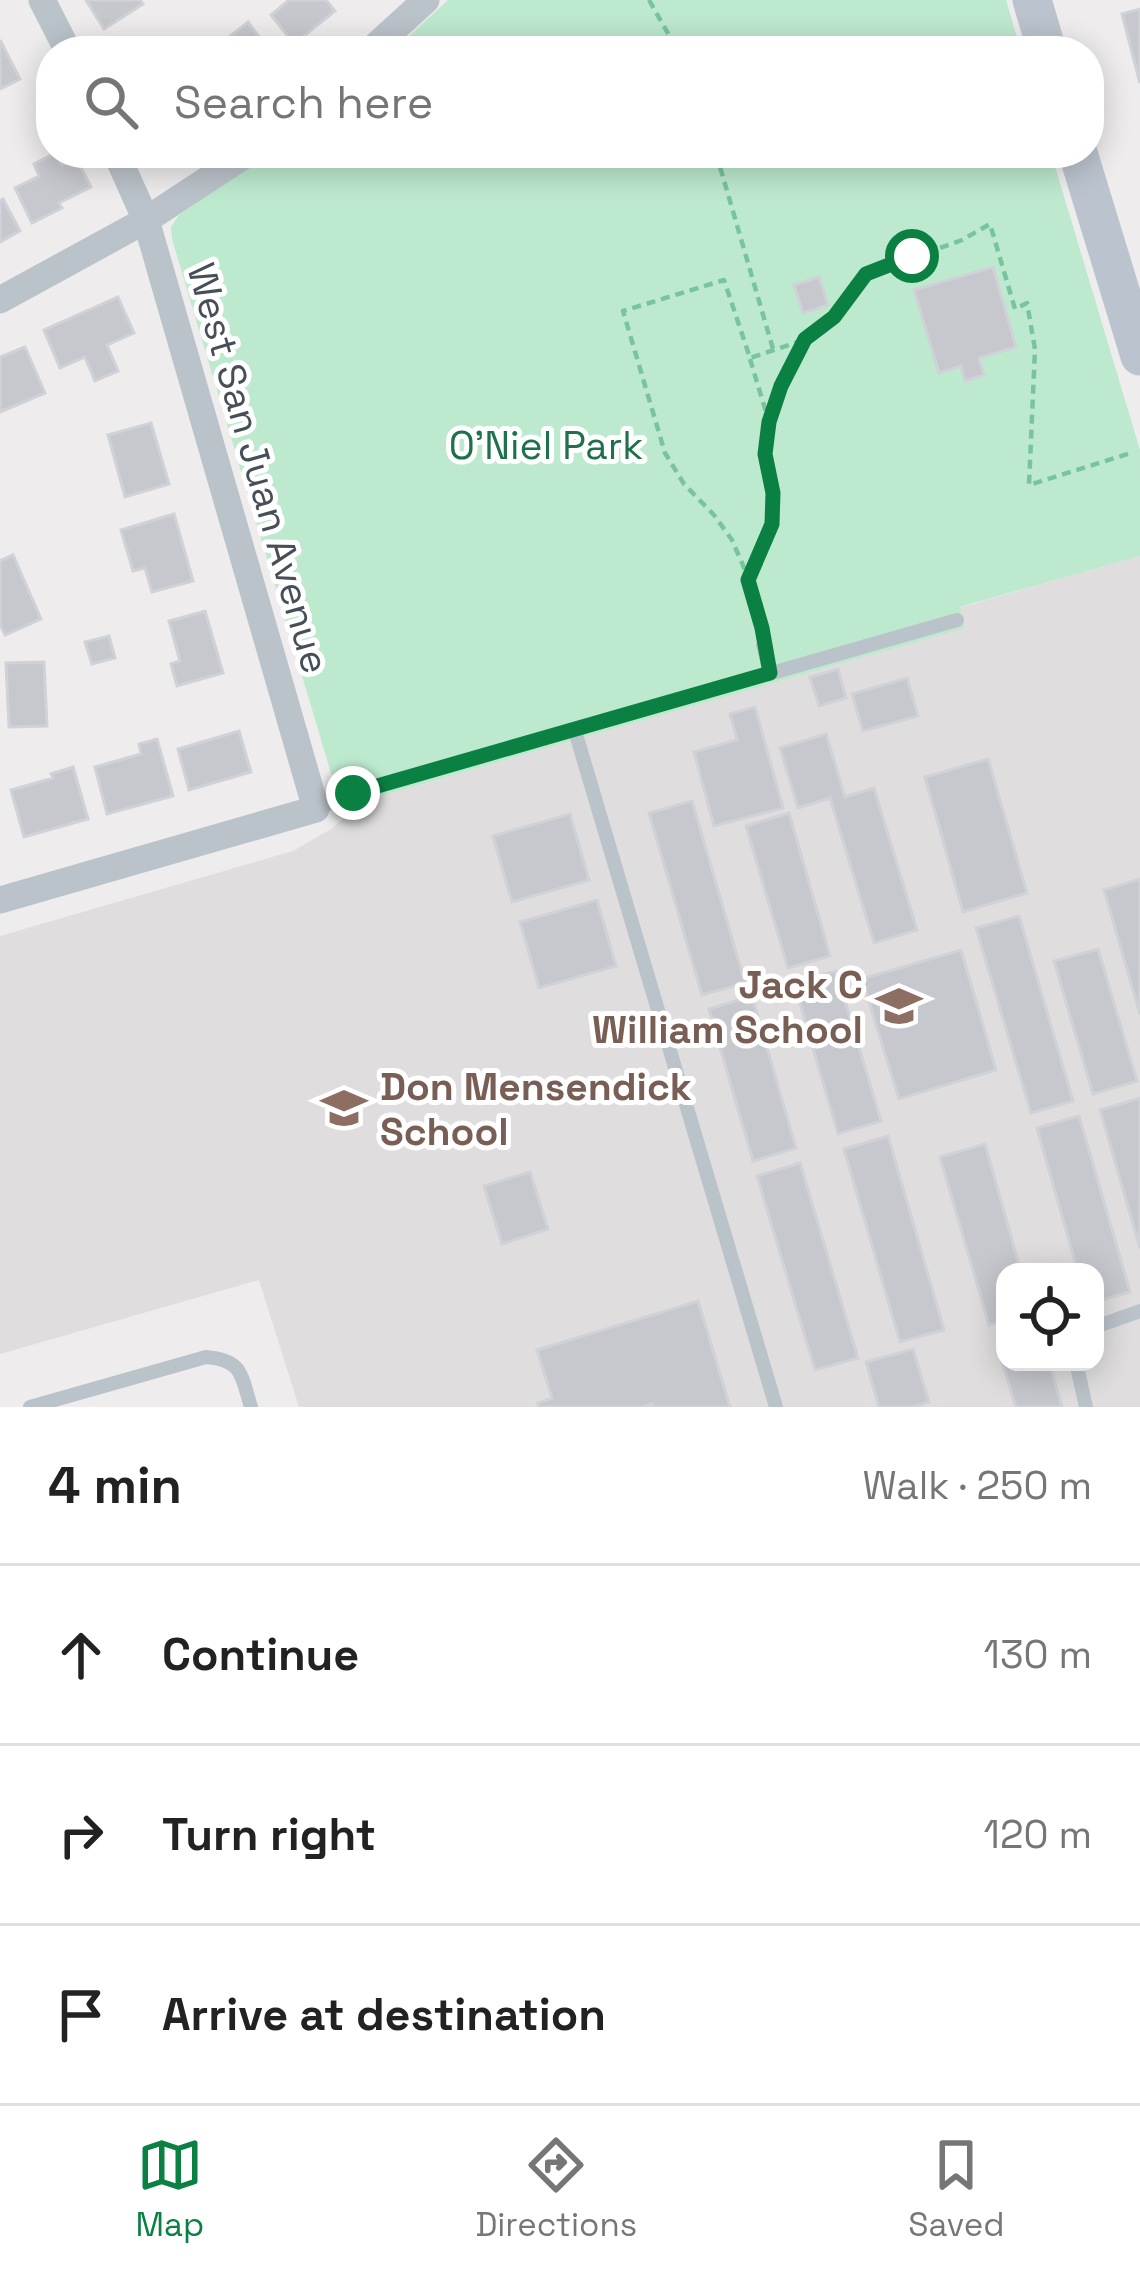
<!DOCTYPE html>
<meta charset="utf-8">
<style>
body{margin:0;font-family:"Space Grotesk",sans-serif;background:#f6f6f6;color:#222}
.controls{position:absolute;right:36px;bottom:36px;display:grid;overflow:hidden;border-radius:24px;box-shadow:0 6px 30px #0003}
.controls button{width:108px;height:108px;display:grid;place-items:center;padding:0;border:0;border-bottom:3px solid #e0e0e0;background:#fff;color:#222;font:60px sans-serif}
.stop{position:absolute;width:36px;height:36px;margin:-27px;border:9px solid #0b8043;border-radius:50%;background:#fff}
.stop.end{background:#0b8043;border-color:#fff;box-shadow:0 3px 12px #0008}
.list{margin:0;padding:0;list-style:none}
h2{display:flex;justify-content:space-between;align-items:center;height:156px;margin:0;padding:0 48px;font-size:51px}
h2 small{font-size:39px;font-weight:400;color:#767676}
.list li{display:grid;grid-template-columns:78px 1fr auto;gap:36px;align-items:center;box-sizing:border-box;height:180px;padding:0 48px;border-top:3px solid #e0e0e0}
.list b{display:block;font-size:45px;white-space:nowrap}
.list em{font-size:39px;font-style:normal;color:#767676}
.icon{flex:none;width:66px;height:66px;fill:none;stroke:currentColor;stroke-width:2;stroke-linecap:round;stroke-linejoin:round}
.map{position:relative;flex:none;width:1140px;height:1407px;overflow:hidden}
.search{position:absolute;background:#fff;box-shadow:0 6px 30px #0003;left:36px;right:36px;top:36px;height:132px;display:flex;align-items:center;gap:30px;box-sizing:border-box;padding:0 42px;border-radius:48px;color:#767676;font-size:45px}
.sheet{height:696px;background:#fff}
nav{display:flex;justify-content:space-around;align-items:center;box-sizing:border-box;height:168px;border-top:3px solid #e0e0e0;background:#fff;font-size:33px;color:#767676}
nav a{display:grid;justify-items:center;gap:6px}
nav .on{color:#0b8043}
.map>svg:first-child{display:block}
.education{fill:#dfdddd;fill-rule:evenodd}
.green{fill:#bde9cf}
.building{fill:#c7c8ce;stroke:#d0d2d7;stroke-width:3}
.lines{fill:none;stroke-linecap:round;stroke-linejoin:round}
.path{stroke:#78c4a0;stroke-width:4.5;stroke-dasharray:9 6;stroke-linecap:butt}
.lane{stroke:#bbc3ca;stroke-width:14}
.street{stroke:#bbc3ca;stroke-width:27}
.secondary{stroke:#bbc4ce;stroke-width:39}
.route{stroke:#0b8043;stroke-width:15}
.labels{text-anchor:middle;stroke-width:10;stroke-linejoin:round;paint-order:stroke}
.park-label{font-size:39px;fill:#1e7149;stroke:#fff}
.street-label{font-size:39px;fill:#464f57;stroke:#fff}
.education-label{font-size:39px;font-weight:bold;fill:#785e54;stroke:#fff;text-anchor:end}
</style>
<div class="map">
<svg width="1140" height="1407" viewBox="0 0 1140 1407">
<rect width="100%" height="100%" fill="#eeecec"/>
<!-- education -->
<path class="education" d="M1140,556V1407H299L259,1280L0,1354V936L293,851L331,829L363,801L964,628L959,608ZM1005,1272H1095V1362H1005Z"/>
<!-- green -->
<path class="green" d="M448,0H1006L1021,51H393Z
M269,153H1051L1140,450V556L960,607L965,628L363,801L356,806L347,782L337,779L331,773L172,239L171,227L179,215Z"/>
<!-- building -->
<path class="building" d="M86,0H140L143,4L104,29Z
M289,0H326L335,11L294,44L271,15Z
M1140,9V83L1122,14Z
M248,22L270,51H211Z
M0,40L20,79L0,89Z
M55,153L62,165L76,158L91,187L59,203L62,208L32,223L15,188L39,176L34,164Z
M3,199L20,231L0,242V201Z
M993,267L1016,347L979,358L984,375L965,381L961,366L939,373L914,290Z
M819,277L828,305L803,313L794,285Z
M118,297L134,333L107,345L118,371L95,381L85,357L60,368L44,330Z
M25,347L45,393L0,412V357Z
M151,423L169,484L125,497L108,435Z
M174,514L193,581L152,592L145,568L133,571L121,530Z
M13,555L41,619L5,635L0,624V561Z
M205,611L223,673L177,686L171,664L180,661L169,621Z
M109,636L115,658L92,664L85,642Z
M44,662L47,726L9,727L6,663Z
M838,669L846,698L819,706L810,677Z
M907,678L918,716L863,731L852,694Z
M755,707L783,808L714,826L694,752L737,740L730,714Z
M239,731L251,772L189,790L178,749Z
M826,734L845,797L874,788L917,930L874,943L830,798L798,808L780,748Z
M157,739L173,796L107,814L95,767L141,754L139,744Z
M988,759L1027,893L963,912L925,777Z
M73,767L88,819L24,837L11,790L53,778L51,774Z
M692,801L745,983L702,995L649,813Z
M789,813L830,956L788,968L746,826Z
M570,814L589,880L512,902L493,836Z
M1140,879V1014L1104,890Z
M597,900L616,966L539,988L520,922Z
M1019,916L1073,1101L1031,1113L976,928Z
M1098,949L1137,1081L1093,1094L1054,961Z
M961,950L996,1070L899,1099L862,979Z
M836,971L881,1121L838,1134L794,983Z
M752,996L796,1148L753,1161L709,1009Z
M1140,1098V1248L1100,1110Z
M1079,1116L1130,1292L1095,1302V1272H1078L1037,1128Z
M888,1136L944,1330L900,1342L844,1149Z
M985,1144L1021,1272H1005V1320L989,1325L940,1157Z
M800,1163L858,1358L815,1370L757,1176Z
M530,1172L548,1229L502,1244L484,1186Z
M698,1301L730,1407H653L652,1404L642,1407H539L538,1403L552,1398L537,1350Z
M913,1349L929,1402L913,1407H879L866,1362Z
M1005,1358V1362H1049L1062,1407H1016L1001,1359Z"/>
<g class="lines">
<!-- path -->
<path class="path" d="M649,0L678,51
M716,153L773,349
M750,359L769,422
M749,578C761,549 776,522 772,489C771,477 766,465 765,453C764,412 787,374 805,339
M761,627L745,570L732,540L714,515L684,484L665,453L623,311L724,280L750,358L810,338L834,317L866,275L962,240L990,224L1015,309L1027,303L1035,349L1029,485L1131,453"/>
<!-- lane -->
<path class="lane" d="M763,645L770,673
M575,731L776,1407
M316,809L353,793L957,620
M1095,1327L1140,1311
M1076,1362L1086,1407
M30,1407L206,1357C243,1360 241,1375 251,1407"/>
<!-- street -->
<path class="street" d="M42,0L68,51
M370,51L426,0
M0,300L146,220L248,153
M0,900L316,809L146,220L116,153"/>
<!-- secondary -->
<path class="secondary" d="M1032,0L1047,51
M1078,153L1140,356"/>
</g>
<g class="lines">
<!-- route -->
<path class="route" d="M353,793L770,673L762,628L748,580L772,524L773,493L765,454L769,422L781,386L805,339L834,317L866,274L912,256"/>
</g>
<!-- icons -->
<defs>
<g id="school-bare" transform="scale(3.6)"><path d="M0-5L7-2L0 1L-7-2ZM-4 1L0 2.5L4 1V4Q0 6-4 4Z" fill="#8d6e63" stroke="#fff" stroke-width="2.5" paint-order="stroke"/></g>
</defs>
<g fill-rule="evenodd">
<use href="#school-bare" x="899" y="1006"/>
<use href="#school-bare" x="344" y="1108"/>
</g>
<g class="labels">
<!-- park labels -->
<g class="park-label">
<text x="546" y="459">O'Niel Park</text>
</g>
<!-- street labels -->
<g class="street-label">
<text transform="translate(259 468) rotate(74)" y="14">West San Juan Avenue</text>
</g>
<!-- education labels -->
<g class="education-label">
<text x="863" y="998">Jack C<tspan x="863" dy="45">William School</tspan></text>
<text x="380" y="1100" text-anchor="start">Don Mensendick<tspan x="380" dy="45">School</tspan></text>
</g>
</g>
</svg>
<div class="controls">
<button><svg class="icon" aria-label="locate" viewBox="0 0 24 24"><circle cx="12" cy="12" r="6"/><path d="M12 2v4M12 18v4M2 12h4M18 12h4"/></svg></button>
</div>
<div class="stop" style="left:912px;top:256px"></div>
<div class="stop end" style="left:353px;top:793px"></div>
<div class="search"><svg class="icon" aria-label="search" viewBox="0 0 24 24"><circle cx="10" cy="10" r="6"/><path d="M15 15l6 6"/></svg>Search here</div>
</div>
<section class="sheet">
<h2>4 min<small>Walk · 250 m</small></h2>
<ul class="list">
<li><svg class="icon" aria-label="ahead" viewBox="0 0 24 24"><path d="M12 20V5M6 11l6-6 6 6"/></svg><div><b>Continue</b></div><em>130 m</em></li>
<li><svg class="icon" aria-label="right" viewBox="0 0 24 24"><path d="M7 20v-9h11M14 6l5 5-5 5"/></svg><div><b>Turn right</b></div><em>120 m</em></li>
<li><svg class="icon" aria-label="arrive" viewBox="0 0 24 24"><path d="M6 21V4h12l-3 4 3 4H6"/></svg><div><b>Arrive at destination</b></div></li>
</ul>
</section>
<nav>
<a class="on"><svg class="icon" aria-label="map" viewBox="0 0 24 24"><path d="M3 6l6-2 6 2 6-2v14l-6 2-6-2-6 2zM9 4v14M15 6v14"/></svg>Map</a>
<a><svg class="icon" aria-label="directions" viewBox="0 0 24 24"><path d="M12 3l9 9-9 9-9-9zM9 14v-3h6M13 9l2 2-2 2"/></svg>Directions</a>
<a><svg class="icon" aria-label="saved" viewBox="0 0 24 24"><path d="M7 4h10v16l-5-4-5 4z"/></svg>Saved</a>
</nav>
